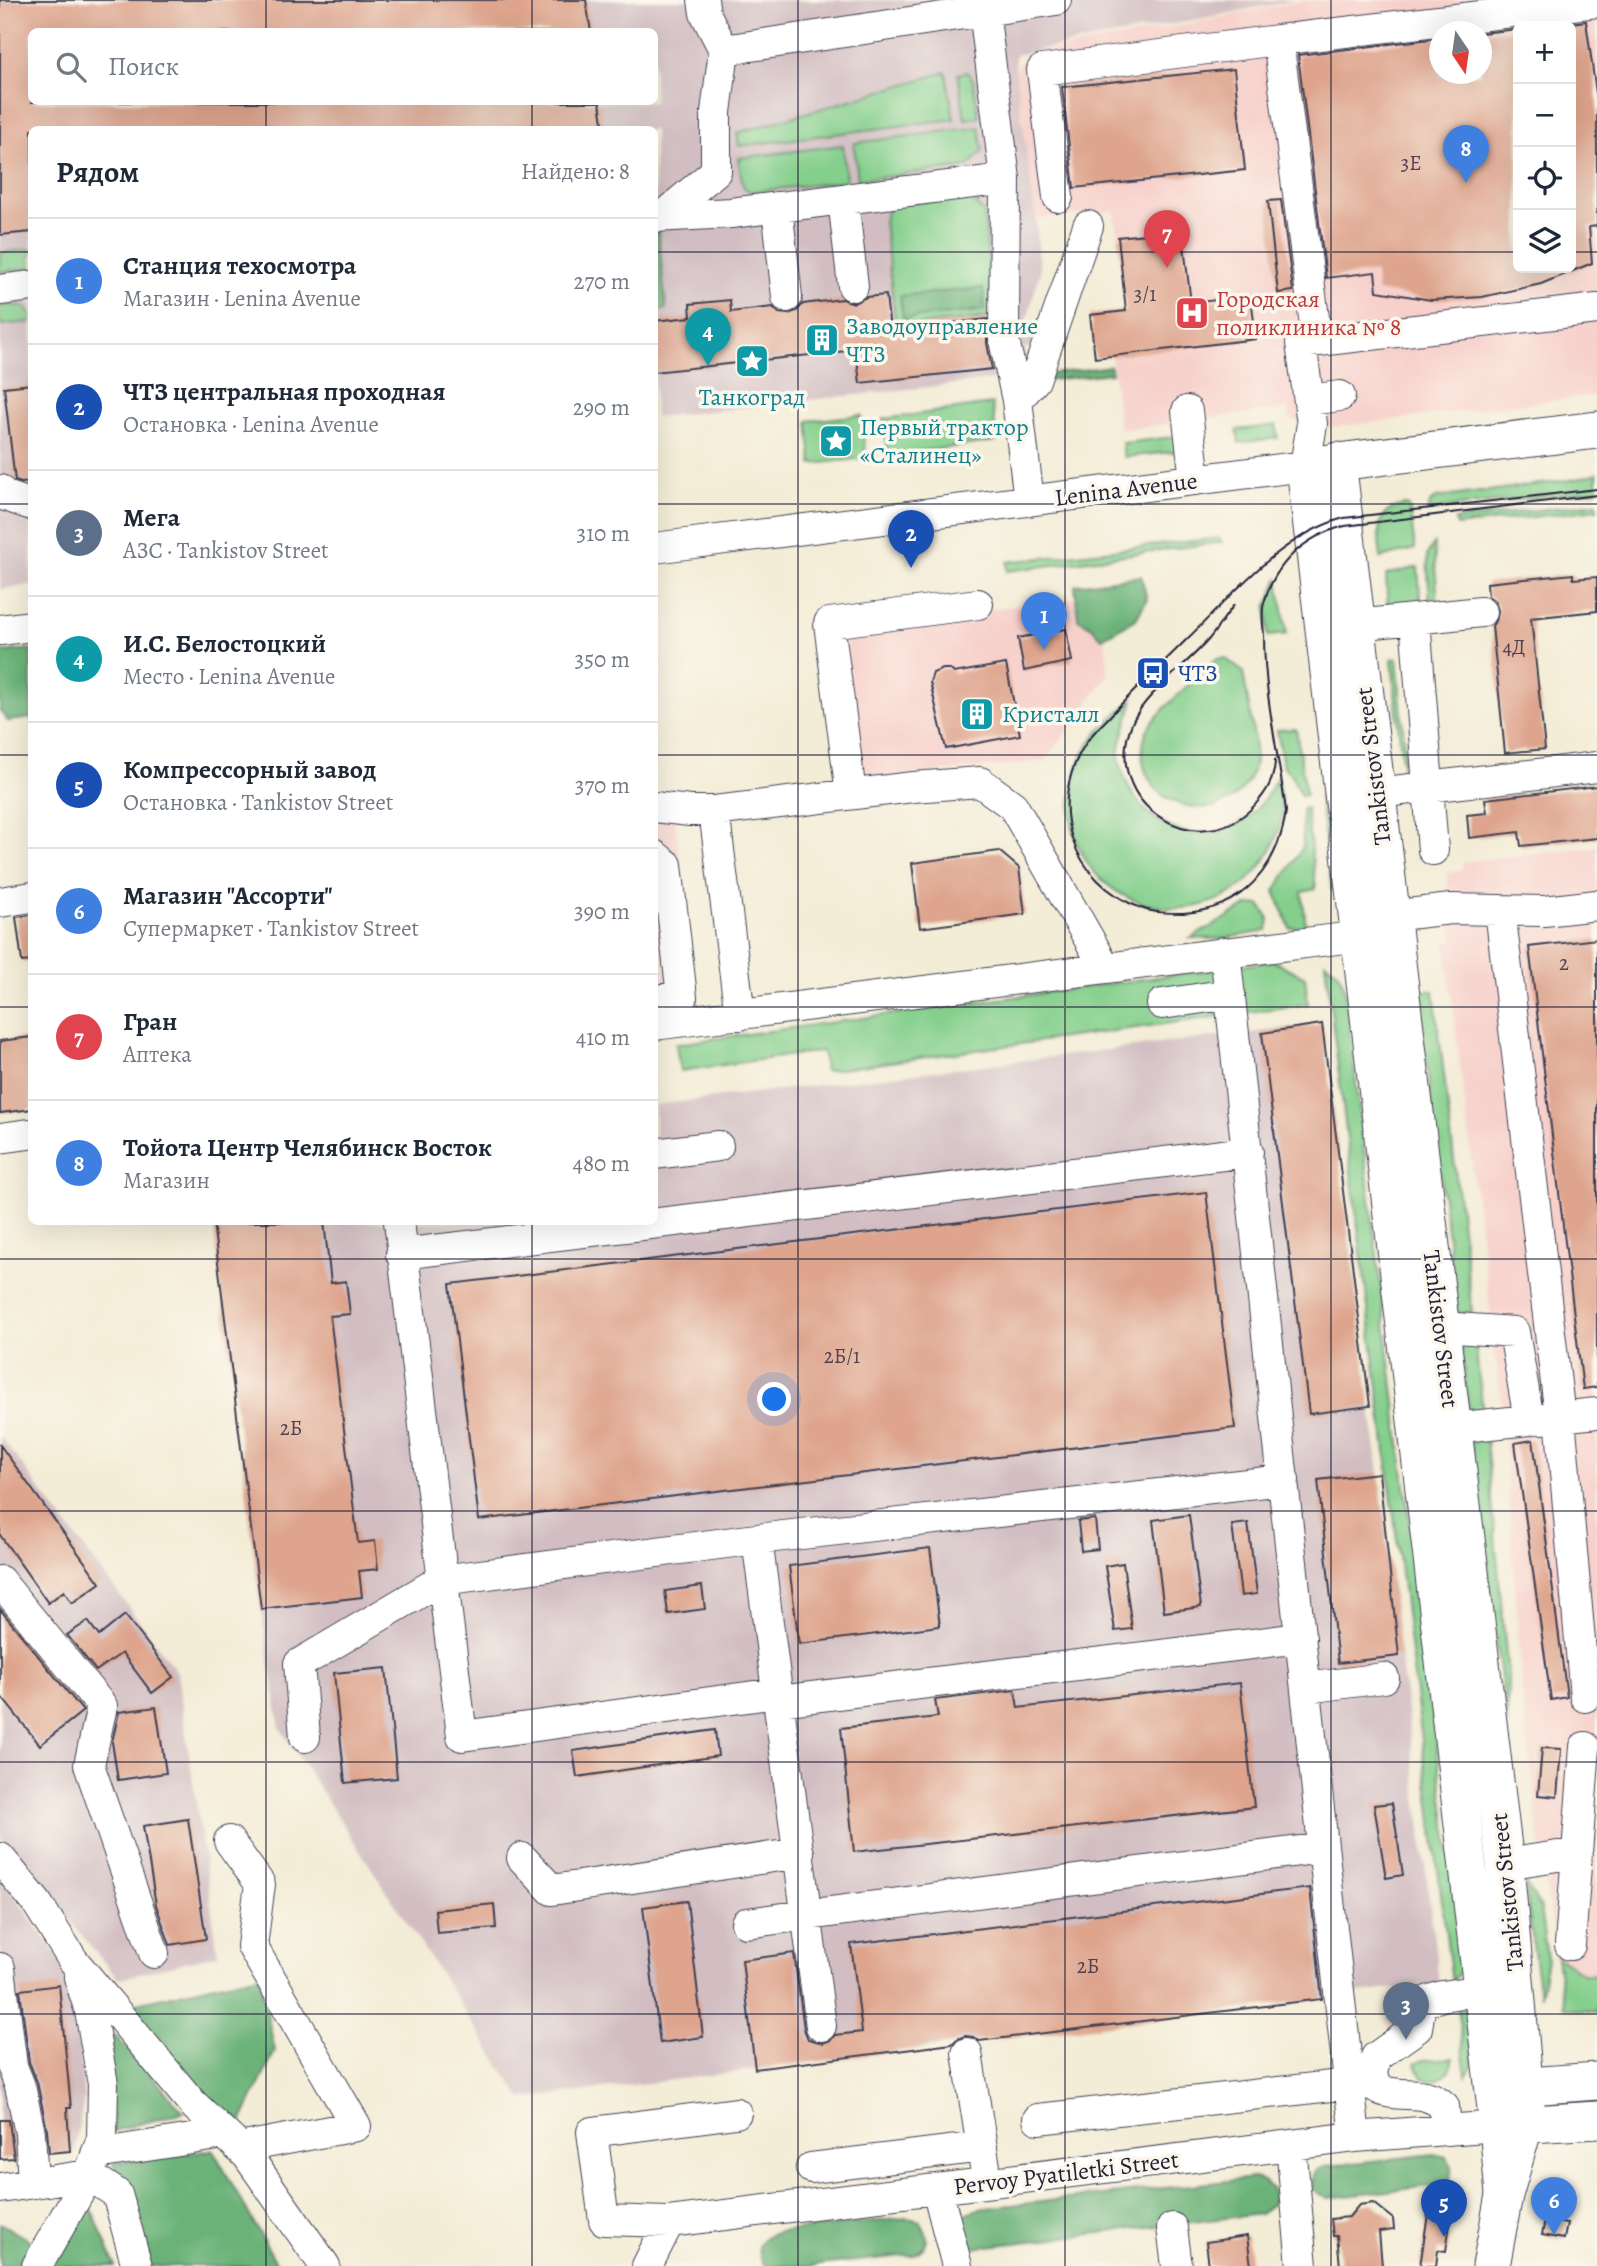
<!DOCTYPE html>
<html lang="ru">
<meta charset="utf-8">
<style>
body{margin:0;font-family:Alegreya,serif;background:#f6f6f7;color:#1f2937}
.controls{position:absolute;right:21px;top:21px;display:grid;overflow:hidden;border-radius:10px;box-shadow:0 7px 28px #0002}
.controls button{width:63px;height:63px;display:grid;place-items:center;padding:0;border:0;border-bottom:2px solid #e0e1e3;background:#fff;color:#1f2937;font:35px sans-serif}
.compass{position:absolute;left:1429px;top:21px;width:63px;height:63px;border-radius:50%;background:#fff;box-shadow:0 7px 28px #0002;rotate:167deg}
.you{position:absolute;left:775px;top:1400px;width:24px;height:24px;margin:-18px;border:5px solid #fff;border-radius:50%;background:#1a73e8;box-shadow:0 0 0 10px #1a73e833}
.badge{display:grid;place-items:center;width:46px;height:46px;border-radius:50%;background:#0f766e;color:#fff;font-size:23px;font-weight:700}
.pin{position:absolute;translate:-50% -58px;filter:drop-shadow(0 2px 4px #0008)}
.pin::after{content:'';position:absolute;top:37px;width:24px;height:21px;background:inherit;clip-path:polygon(0 0,100% 0,50% 100%)}
.list{margin:0;padding:0;list-style:none}
h2{display:flex;justify-content:space-between;align-items:center;height:91px;margin:0;padding:0 28px;font-size:30px}
h2 small{font-size:23px;font-weight:400;color:#747a83}
.list li{display:grid;grid-template-columns:46px 1fr auto;gap:21px;align-items:center;box-sizing:border-box;height:126px;padding:0 28px;border-top:2px solid #e0e1e3}
.list b{display:block;font-size:26px;white-space:nowrap}
.list p{margin:0;font-size:23px;white-space:nowrap;color:#747a83}
.list em{font-size:23px;font-style:normal;color:#747a83}
.icon{flex:none;width:38px;height:38px;fill:none;stroke:currentColor;stroke-width:2;stroke-linecap:round;stroke-linejoin:round}
.map{position:relative;flex:none;width:1597px;height:2266px;overflow:hidden}
.search{position:absolute;background:#fff;box-shadow:0 7px 28px #0002;left:28px;top:28px;width:630px;height:77px;display:flex;align-items:center;gap:18px;box-sizing:border-box;padding:0 24px;border-radius:10px;color:#747a83;font-size:26px}
.panel{position:absolute;background:#fff;box-shadow:0 7px 28px #0002;left:28px;top:126px;width:630px;height:1099px;border-radius:10px}
.map>svg:first-child{display:block}
.built{fill:#f7d0cb;fill-rule:evenodd}
.industrial{fill:#d2bec2;fill-rule:evenodd}
.green{fill:#84cf8c;stroke:#537864;stroke-width:2}
.forest{fill:#6bb278;stroke:#466a5a;stroke-width:2}
.building{fill:#dea48d}
.lines{fill:none;stroke-linecap:round;stroke-linejoin:round}
.minor-casing{stroke:#414052;stroke-width:32}
.major-casing{stroke:#414052;stroke-width:39}
.minor{stroke:#fff;stroke-width:30}
.major{stroke:#fff;stroke-width:37}
.tram{stroke:#22223b;stroke-width:2}
.grid{fill:none;stroke:#22223b;stroke-width:2;stroke-opacity:0.55}
.labels{text-anchor:middle;stroke-width:7;stroke-linejoin:round;paint-order:stroke}
.number-label{font-size:21px;fill:#514250}
.health-label{font-size:24px;fill:#be3a42;stroke:#fbf7ec;text-anchor:start}
.culture-label{font-size:24px;fill:#0d838f;stroke:#fbf7ec;text-anchor:start}
.street-label{font-size:24px;fill:#22223b;stroke:#fbf7ec}
.transit-label{font-size:24px;fill:#164399;stroke:#fbf7ec;text-anchor:start}
</style>
<div class="map">
<svg width="1597" height="2266" viewBox="0 0 1597 2266">
<rect width="100%" height="100%" fill="#fbf7ec"/>
<filter id="ink" filterUnits="userSpaceOnUse"><feTurbulence type="fractalNoise" baseFrequency=".0143" numOctaves="2"/><feDisplacementMap in="SourceGraphic" scale="14" xChannelSelector="R" yChannelSelector="G"/><feConvolveMatrix kernelMatrix="1 2 1 2 8 2 1 2 1" color-interpolation-filters="sRGB"/></filter>
<filter id="wash" filterUnits="userSpaceOnUse"><feTurbulence type="fractalNoise" baseFrequency=".00686" numOctaves="4" result="noise"/><feDisplacementMap in="SourceGraphic" scale="28" xChannelSelector="R" yChannelSelector="G"/><feGaussianBlur stdDeviation="1.57" result="paint"/><feColorMatrix in="noise" values="0 0 0 0 0 0 0 0 0 0 0 0 0 0 0 0 0 1.4 0 .05"/><feComposite in="paint" operator="in"/></filter>
<g filter="url(#wash)">
<rect width="100%" height="100%" fill="#f3ecd6"/>
<!-- built -->
<path class="built" d="M1307,0H1597V395L1325,428L1290,419L1288,408L1120,430L1111,356L1095,358L1090,315L1126,310L1115,211L1036,219L1015,70L1025,56ZM1518,26H1571V268H1518ZM1440,32H1482V74H1440Z
M1100,595L1109,674L1045,761L863,780L844,628Z
M672,792L696,1008L655,1013V794Z
M1597,846V2010L1581,2008L1583,1972L1557,1955L1544,1874L1524,1712L1503,1417L1445,942L1453,940L1447,873L1460,871L1464,862Z"/>
<!-- industrial -->
<path class="industrial" d="M0,0H1296L1015,55V70L1036,219L1040,272L1024,330H1031L1033,347L1024,348L1028,376L655,417L654,130H32L31,585L0,589ZM32,32H654V102H32Z
M1322,1024L1379,1473L1439,1983L522,2099L280,1728L261,1609L213,1222H654L655,1105Z
M0,1436L177,1672L218,1954L118,1979L0,1836Z
M0,1875L57,1955L74,1995L84,2098L74,2152L0,2160Z"/>
<!-- green -->
<path class="green" d="M946,72L954,119L739,146L737,133Z
M967,72L973,80L979,117L965,119L958,74Z
M979,127L983,151L967,167L858,180L854,143Z
M843,145L846,181L750,192L743,186L738,158Z
M970,197L984,213L993,317L896,327L884,221L889,205Z
M31,249V268L0,272V253Z
M11,305L22,306L31,313V322L0,325V306Z
M992,404L997,441L888,456L883,419Z
M861,415L866,458L812,464L808,421Z
M1276,425L1278,438L1239,443L1237,430Z
M1180,436L1182,451L1124,457L1122,443Z
M1597,473V490L1429,510L1430,503L1436,498L1577,479Z
M1597,503V509L1457,526L1455,520Z
M1407,505L1410,510L1415,549L1381,558C1378,532 1374,508 1407,505Z
M1219,538L1222,542L1007,571V562Z
M1434,544L1438,610L1430,605L1427,555Z
M1418,567L1421,610L1388,613L1386,575Z
M1278,580L1287,634L1268,636L1267,607Z
M1225,658L1243,672C1246,693 1259,750 1254,767C1233,838 1122,809 1146,733C1152,716 1201,674 1216,659Z
M1397,658L1408,784H1404L1392,659Z
M1133,699C1130,719 1119,737 1119,757C1120,767 1125,779 1129,788C1151,829 1202,849 1244,820C1259,810 1268,794 1277,778C1279,790 1283,804 1282,815C1280,834 1273,849 1262,864C1204,945 1069,908 1071,805C1072,784 1076,763 1088,745C1099,728 1118,713 1133,699Z
M1296,729L1306,795L1301,796L1292,776L1283,766L1277,730Z
M1319,795L1328,811L1338,890L1332,891Z
M1306,808L1316,889L1302,892L1306,927L1290,928L1275,891L1303,847L1302,809Z
M1249,905H1260L1269,919L1267,931L1221,939L1191,938Z
M1273,961L1305,977L1308,1004L825,1071L822,1051L680,1071L676,1044Z
M1325,962L1338,971L1344,986L1462,1953L1463,1968L1452,1982Z
M1418,991H1434L1472,1312L1457,1314Z
M1474,1334L1483,1413L1469,1416L1460,1335Z
M1486,1439L1508,1676L1507,1724L1471,1442Z
M1525,1882L1540,1908L1547,1959L1540,1997Z
M1557,1957L1585,1974L1597,1975V2012L1564,2008Z
M1457,2006L1464,2008L1467,2014L1474,2063L1466,2076Z
M1453,2058C1450,2075 1439,2084 1422,2078L1415,2063L1422,2060Z"/>
<!-- forest -->
<path class="forest" d="M658,231L666,309L655,311L654,232Z
M983,288L985,310L903,319L900,296Z
M1110,366L1112,373L1042,381L1044,375Z
M1141,576L1147,599L1136,619L1102,638L1092,627L1078,619L1075,585Z
M31,649V718L8,721L0,711V652Z
M259,1975L275,2051L237,2131L127,2005Z
M102,2022L184,2112L114,2131Z
M213,2150L278,2266H145L113,2163Z
M1434,2154L1446,2157L1452,2166L1450,2179L1439,2185L1328,2198L1319,2195L1312,2188V2179L1317,2170L1327,2166Z
M1254,2178L1264,2181L1272,2189C1275,2202 1271,2207 1260,2214L972,2248L964,2243C955,2218 960,2212 985,2208Z
M89,2203L115,2266H46Z
M907,2218L920,2221C930,2237 931,2247 912,2255L809,2266H766C759,2260 758,2254 758,2246L765,2237L778,2232Z
M0,2223L35,2244L20,2266H0Z"/>
<g id="blocks">
<!-- building -->
<path class="building" d="M0,0H586L591,32H32V102H600L604,130H32V232L0,235Z
M1586,21L1597,100V226L1589,227L1592,263L1541,284L1482,297L1431,300L1377,291L1375,272L1326,278L1298,55L1439,38V74H1481V33L1518,29V268H1571V23Z
M1234,69L1245,170L1074,188L1062,87Z
M1281,200L1293,291L1278,293L1268,201Z
M1182,230L1191,303L1251,296L1256,339L1095,358L1090,315L1126,311L1118,237Z
M886,295L890,330L987,319V343L992,369L860,383L856,350L654,372V321L691,317L690,304L730,300L731,312L773,307L779,313L788,314L797,311L803,304L842,299L854,303L866,297Z
M32,384V482L21,483L15,481L4,387Z
M1573,574V579L1597,577V611L1531,618L1545,749L1505,753L1492,626L1497,618L1498,610L1495,601L1488,596L1487,583Z
M1066,629L1072,661L1024,671L1018,638Z
M1006,664L1020,735L946,749L930,682L933,673L943,669H950L954,673Z
M1597,786V838L1521,846L1519,832L1469,838L1467,815L1487,813L1485,799Z
M999,851L1019,868L1025,914L920,928L912,863Z
M32,915V961L22,962L16,917Z
M1597,939V1387L1583,1389L1529,947Z
M1322,1024L1370,1406L1309,1414L1262,1033Z
M32,1037V1109L0,1113V1041Z
M1206,1192L1235,1428L479,1520L450,1284Z
M213,1222H324L331,1283L346,1281L350,1314L330,1316L358,1543L375,1541L378,1569L359,1571L362,1597L261,1609Z
M1533,1440L1567,1697L1551,1700L1515,1443Z
M0,1445L100,1583L72,1603L64,1591L48,1603L0,1535Z
M1379,1473L1399,1656L1338,1663L1318,1480Z
M1189,1515L1201,1607L1164,1612L1153,1520Z
M1095,1519L1098,1549L1081,1551L1078,1521Z
M1248,1523L1257,1594L1241,1596L1232,1525Z
M930,1548L940,1626L799,1644L789,1566Z
M1123,1563L1132,1629L1115,1631L1105,1566Z
M702,1586L705,1609L668,1614L665,1591Z
M0,1609L83,1711L40,1745L0,1695Z
M125,1615L173,1677L152,1693L122,1653L96,1671L67,1635L88,1621L99,1636Z
M386,1668L397,1778L345,1783L334,1673Z
M1240,1683L1254,1807L854,1852L841,1728L938,1717L935,1700L1015,1690L1018,1708Z
M156,1707L166,1773L118,1780L112,1742L119,1712Z
M715,1730L718,1756L577,1777L573,1751Z
M1542,1748L1561,1749L1557,1797L1538,1795Z
M1392,1803L1403,1875L1386,1878L1374,1805Z
M188,1819L206,1939L170,1945L156,1905L143,1826Z
M1310,1888L1322,1999L979,2041L973,2037L965,2036L957,2039L952,2044L755,2069L742,1960L794,1953L804,2029L808,2039L823,2043L831,2040L835,2035L862,2032L851,1944Z
M687,1901L703,2037L660,2043L643,1907Z
M494,1904L496,1928L437,1933L435,1910Z
M59,1985L71,2108H67L70,2151L49,2153L47,2130L37,2082L29,2062L20,1990Z
M0,2120H9L14,2158L0,2159Z
M1430,2201L1453,2204L1446,2251L1438,2250L1436,2266H1420Z
M1373,2203L1393,2219L1394,2230L1379,2232L1382,2266H1340L1337,2236H1333L1331,2219L1349,2217L1359,2205Z
M1545,2220L1567,2224L1564,2239L1542,2235Z
M1247,2236L1251,2266H1209L1206,2242Z"/>
</g>
</g>
<g filter="url(#ink)">
<use href="#blocks" fill-opacity="0" stroke="#414052" stroke-width="2"/>
<g class="lines">
<!-- minor casing -->
<g class="minor-casing">
<path id="minor" d="M703,0L705,13L724,50
M984,10L1005,179
M1058,197L1042,70L1278,40
M843,199L853,286
M777,207L787,297
M664,215L716,171V112L724,50L1056,0
M654,217L731,213L1005,179L1004,340L1017,400L1029,501
M0,290L32,286
M1317,341L1278,40L1597,2
M1017,400L1035,380L1088,226
M1309,400L1340,396
M1187,411L1195,480
M0,490L3,495L32,505
M654,548L1305,466L1312,424L1301,343L1597,309
M1415,619L1433,850
M1356,625L1481,612
M0,630L32,626
M1377,793L1597,767
M851,794L829,623L978,604
M654,807L690,811H714L913,787L980,782L1013,806L1105,967
M714,811L740,1015
M654,855L667,865L682,997L654,1000
M0,902L32,897
M1500,910L1560,1417L1585,1697
M1390,916L1451,909L1544,911L1597,905
M1225,952L1355,2137
M1162,1004L1230,994
M654,1025L1361,936
M0,1138L29,1134
M654,1154L718,1146
M399,1222L462,1736L777,1693
M401,1254L1248,1152
M1441,1327L1514,1332L1529,1420L1453,1428
M1540,1419L1597,1413
M757,1539L821,2026
M0,1581L102,1706L89,1765L154,1953
M1306,1688L1384,1678
M779,1701L1301,1638
M305,1737L299,1664L441,1580L757,1539L1284,1480
M229,1841L260,1884L252,1946L356,2126L239,2148
M0,1858L37,1903L73,1960L193,2104L247,2155L325,2266
M522,1858L552,1890L799,1853
M1505,1864L1577,1853
M746,1923L1323,1848
M1570,1945L1585,1747
M0,1968L12,2066L20,2086L30,2133L33,2183
M967,2053L985,2167
M736,2113L592,2132L604,2220L669,2222L1355,2137L1498,2126
M1038,2119L1349,2084
M1446,2128L1444,2106C1422,2086 1398,2101 1375,2087L1372,2073L1376,2057L1417,2028L1421,2003L1442,1996L1482,1990
M1291,2145L1302,2266
M96,2154L224,2134
M811,2168L982,2147
M0,2188L89,2175L117,2194L137,2266
M937,2189L957,2266
M1172,2228L1177,2266
M37,2266L89,2175L102,2138L103,2084L90,2011L79,1977
M647,2266L669,2222"/>
</g>
<!-- major casing -->
<g class="major-casing">
<path id="major" d="M1337,461L1505,1864L1526,2106L1525,2123L1504,2195L1491,2266
M1500,2088L1597,2081
M1500,2126L1597,2120
M1504,2195L1498,2126L1305,466L1597,430"/>
</g>
<!-- minor -->
<use href="#minor" class="minor"/>
<!-- major -->
<use href="#major" class="major"/>
<!-- tram -->
<path class="tram" d="M1597,489L1344,518C1279,536 1233,595 1186,640C1161,665 1135,689 1111,715C1103,724 1092,733 1086,743C1045,805 1072,882 1141,908C1154,913 1170,913 1183,913C1243,910 1278,867 1286,811C1278,752 1264,694 1264,635C1263,625 1261,613 1264,603C1275,563 1305,536 1345,526L1597,495
M1234,605C1225,616 1218,628 1209,639C1188,664 1146,693 1133,721C1096,804 1204,871 1260,799C1269,788 1275,774 1275,760"/>
</g>
</g>
<!-- grid -->
<path class="grid" d="M266,0V32M532,0V32M798,0V2266M1065,0V2266M1331,0V2266M266,102V130M532,102V130M0,252H32M654,252H1518M1571,252H1597M0,504H32M654,504H1597M0,755H32M654,755H1597M0,1007H32M654,1007H1597M266,1222V2266M532,1222V2266M0,1259H1597M0,1511H1597M0,1762H1597M0,2014H1597"/>
<!-- icons -->
<defs>
<g id="hospital-square" transform="scale(1.75)"><rect x="-9" y="-9" width="18" height="18" rx="4" fill="#e0444e" stroke="#fbf7ec"/><path d="M-5-5h3v3.5h4V-5h3V5h-3V1.5h-4V5h-3Z" fill="#fff"/></g>
<g id="building-square" transform="scale(1.75)"><rect x="-9" y="-9" width="18" height="18" rx="4" fill="#0f9aa8" stroke="#fbf7ec"/><path d="M-4-6H4V6H1V3H-1V6H-4ZM-2.5-4.3h1.7v1.8h-1.7ZM.8-4.3h1.7v1.8H.8ZM-2.5-1h1.7V.8h-1.7ZM.8-1h1.7V.8H.8Z" fill="#fff"/></g>
<g id="sight-square" transform="scale(1.75)"><rect x="-9" y="-9" width="18" height="18" rx="4" fill="#0f9aa8" stroke="#fbf7ec"/><path d="M0-6L1.8-2.2L6-1.7L2.9 1.2L3.7 5.4L0 3.3L-3.7 5.4L-2.9 1.2L-6-1.7L-1.8-2.2Z" fill="#fff"/></g>
<g id="bus-square" transform="scale(1.75)"><rect x="-9" y="-9" width="18" height="18" rx="4" fill="#1a4fb4" stroke="#fbf7ec"/><path d="M-5-6H5V4H4V6H2V4H-2V6H-4V4H-5ZM-3.5-4V0h7V-4ZM-3.5 1.2v1.5H-2V1.2ZM2 1.2v1.5H3.5V1.2Z" fill="#fff"/></g>
</defs>
<g fill-rule="evenodd">
<use href="#hospital-square" x="1192" y="313"/>
<use href="#building-square" x="822" y="340"/>
<use href="#sight-square" x="752" y="361"/>
<use href="#sight-square" x="836" y="441"/>
<use href="#bus-square" x="1153" y="673"/>
<use href="#building-square" x="977" y="714"/>
</g>
<g class="labels">
<!-- number labels -->
<g class="number-label">
<text x="1411" y="170">3Е</text>
<text x="1145" y="301">3/1</text>
<text x="1514" y="654">4Д</text>
<text x="1564" y="970">2</text>
<text x="842" y="1363">2Б/1</text>
<text x="291" y="1435">2Б</text>
<text x="1088" y="1973">2Б</text>
</g>
<!-- health labels -->
<g class="health-label">
<text x="1216" y="307">Городская<tspan x="1216" dy="28">поликлиника № 8</tspan></text>
</g>
<!-- culture labels -->
<g class="culture-label">
<text x="846" y="334">Заводоуправление<tspan x="846" dy="28">ЧТЗ</tspan></text>
<text x="752" y="405" text-anchor="middle">Танкоград</text>
<text x="860" y="435">Первый трактор<tspan x="860" dy="28">«Сталинец»</tspan></text>
<text x="1002" y="722">Кристалл</text>
</g>
<!-- street labels -->
<g class="street-label">
<text transform="translate(1126 489) rotate(-7)" y="8">Lenina Avenue</text>
<text transform="translate(1373 766) rotate(-97)" y="8">Tankistov Street</text>
<text transform="translate(1441 1329) rotate(83)" y="8">Tankistov Street</text>
<text transform="translate(1507 1892) rotate(-96)" y="8">Tankistov Street</text>
<text transform="translate(1066 2173) rotate(-7)" y="8">Pervoy Pyatiletki Street</text>
</g>
<!-- transit labels -->
<g class="transit-label">
<text x="1178" y="681">ЧТЗ</text>
</g>
</g>
</svg>
<div class="controls">
<button>+</button>
<button>−</button>
<button><svg class="icon" aria-label="locate" viewBox="0 0 24 24"><circle cx="12" cy="12" r="6"/><path d="M12 2v4M12 18v4M2 12h4M18 12h4"/></svg></button>
<button><svg class="icon" aria-label="layers" viewBox="0 0 24 24"><path d="M12 4l9 5-9 5-9-5zM3 14l9 5 9-5"/></svg></button>
</div>
<svg class="compass" viewBox="-18 -18 36 36"><path d="M0-13l5 13h-10z" fill="#e53935"/><path d="M0 13l5-13h-10z" fill="#747a83"/></svg>
<div class="you"></div>
<div class="pin badge" style="left:1044px;top:650px;background:#3f7fe0">1</div>
<div class="pin badge" style="left:911px;top:568px;background:#1a4fb4">2</div>
<div class="pin badge" style="left:1406px;top:2040px;background:#5c6f8a">3</div>
<div class="pin badge" style="left:708px;top:366px;background:#0f9aa8">4</div>
<div class="pin badge" style="left:1444px;top:2237px;background:#1a4fb4">5</div>
<div class="pin badge" style="left:1554px;top:2235px;background:#3f7fe0">6</div>
<div class="pin badge" style="left:1167px;top:268px;background:#e0444e">7</div>
<div class="pin badge" style="left:1466px;top:183px;background:#3f7fe0">8</div>
<div class="search"><svg class="icon" aria-label="search" viewBox="0 0 24 24"><circle cx="10" cy="10" r="6"/><path d="M15 15l6 6"/></svg>Поиск</div>
<section class="panel">
<h2>Рядом<small>Найдено: 8</small></h2>
<ul class="list">
<li><span class="badge" style="background:#3f7fe0">1</span><div><b>Станция техосмотра</b><p>Магазин · Lenina Avenue</p></div><em>270 m</em></li>
<li><span class="badge" style="background:#1a4fb4">2</span><div><b>ЧТЗ центральная проходная</b><p>Остановка · Lenina Avenue</p></div><em>290 m</em></li>
<li><span class="badge" style="background:#5c6f8a">3</span><div><b>Мега</b><p>АЗС · Tankistov Street</p></div><em>310 m</em></li>
<li><span class="badge" style="background:#0f9aa8">4</span><div><b>И.С. Белостоцкий</b><p>Место · Lenina Avenue</p></div><em>350 m</em></li>
<li><span class="badge" style="background:#1a4fb4">5</span><div><b>Компрессорный завод</b><p>Остановка · Tankistov Street</p></div><em>370 m</em></li>
<li><span class="badge" style="background:#3f7fe0">6</span><div><b>Магазин &quot;Ассорти&quot;</b><p>Супермаркет · Tankistov Street</p></div><em>390 m</em></li>
<li><span class="badge" style="background:#e0444e">7</span><div><b>Гран</b><p>Аптека</p></div><em>410 m</em></li>
<li><span class="badge" style="background:#3f7fe0">8</span><div><b>Тойота Центр Челябинск Восток</b><p>Магазин</p></div><em>480 m</em></li>
</ul>
</section>
</div>
